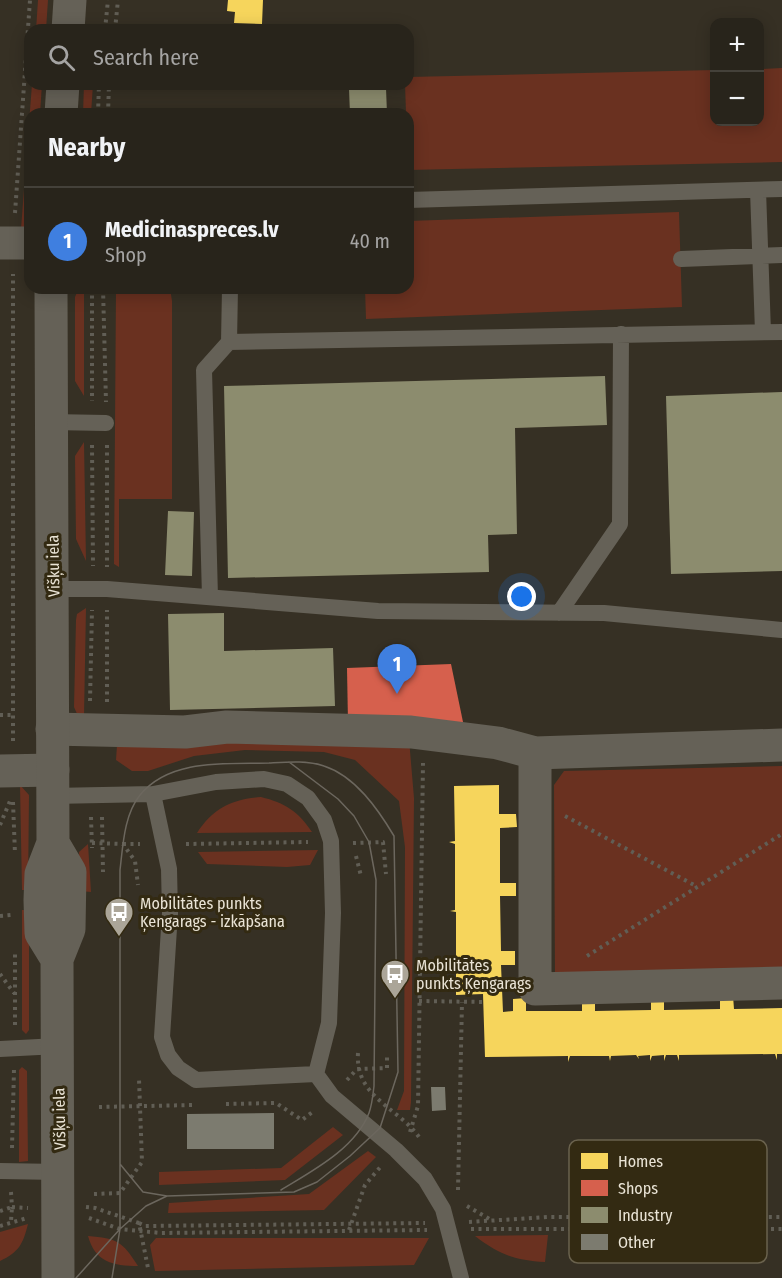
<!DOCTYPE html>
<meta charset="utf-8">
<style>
body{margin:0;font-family:"Fira Sans Condensed",sans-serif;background:#343028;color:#f1f3f6}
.controls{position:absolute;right:18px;top:18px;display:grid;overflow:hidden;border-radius:12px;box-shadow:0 3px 15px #0003}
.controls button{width:54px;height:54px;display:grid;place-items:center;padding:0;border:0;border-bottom:2px solid #44413a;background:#28241b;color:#f1f3f6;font:30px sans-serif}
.you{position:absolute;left:522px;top:597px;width:21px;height:21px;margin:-15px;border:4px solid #fff;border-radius:50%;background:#1a73e8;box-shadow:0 0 0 9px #1a73e833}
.badge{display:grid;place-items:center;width:39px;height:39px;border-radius:50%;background:#1a73e8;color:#fff;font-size:20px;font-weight:700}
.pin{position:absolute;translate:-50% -50px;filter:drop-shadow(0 2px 3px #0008)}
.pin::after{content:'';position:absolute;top:32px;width:21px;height:18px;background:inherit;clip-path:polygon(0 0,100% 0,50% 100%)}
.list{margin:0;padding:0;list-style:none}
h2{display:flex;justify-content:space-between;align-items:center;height:78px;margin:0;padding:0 24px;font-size:26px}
h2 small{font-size:20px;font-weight:400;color:#a5a4a3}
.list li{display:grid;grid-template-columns:39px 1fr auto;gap:18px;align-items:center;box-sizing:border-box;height:108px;padding:0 24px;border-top:2px solid #44413a}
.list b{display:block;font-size:22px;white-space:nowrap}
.list p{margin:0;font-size:20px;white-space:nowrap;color:#a5a4a3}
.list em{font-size:20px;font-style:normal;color:#a5a4a3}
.icon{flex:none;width:33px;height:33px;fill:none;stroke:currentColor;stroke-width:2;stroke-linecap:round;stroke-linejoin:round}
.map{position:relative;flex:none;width:782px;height:1278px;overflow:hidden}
.search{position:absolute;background:#28241b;box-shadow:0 3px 15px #0003;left:24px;top:24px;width:390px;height:66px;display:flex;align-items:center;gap:15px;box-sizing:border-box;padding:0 21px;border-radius:18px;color:#a5a4a3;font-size:22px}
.panel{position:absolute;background:#28241b;box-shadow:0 3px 15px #0003;left:24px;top:108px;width:390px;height:186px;border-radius:18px}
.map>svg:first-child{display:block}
.green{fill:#6a3120}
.homes{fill:#f6d55c}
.shops{fill:#d6604d}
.industry{fill:#8c8c6e}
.building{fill:#7c7b6f}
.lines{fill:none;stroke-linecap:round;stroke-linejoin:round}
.path{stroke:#615e55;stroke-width:4;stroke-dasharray:3 4.5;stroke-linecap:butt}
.service{stroke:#656157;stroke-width:16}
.minor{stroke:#656157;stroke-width:33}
.tertiary{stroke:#656157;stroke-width:33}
.tram{stroke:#6c675e;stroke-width:1.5}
.labels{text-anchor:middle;stroke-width:6;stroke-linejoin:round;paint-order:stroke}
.street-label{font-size:16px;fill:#eae4d6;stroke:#332a12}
.poi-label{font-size:16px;fill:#eae4d6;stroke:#332a12;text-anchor:start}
.key{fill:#332a12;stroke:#6a624d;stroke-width:1.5}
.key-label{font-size:16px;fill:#eae4d6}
</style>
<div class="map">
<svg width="782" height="1278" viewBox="0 0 782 1278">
<rect width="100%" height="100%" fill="#363024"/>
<!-- green -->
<path class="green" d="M38,0H48L46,30H36Z
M782,68V162L408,170L405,84H408V77L714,70V122H760V69Z
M32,84H42L40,114H30V223L25,229H21Z
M84,84H93L91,114H83Z
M679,212L682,307L366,319L365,288H408V221Z
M79,288H84V396L75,381V297Z
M116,288H170L172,301V499H119V567L114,564Z
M84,442L86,561L76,539L75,456Z
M86,608L84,716H78L74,707L76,620L77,614Z
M409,739L414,798L411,1102L410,1110H397L404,1091L405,847L399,801L355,760L324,752L245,750L194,756L148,771H132L116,760L117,745Z
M782,766V973L555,978L554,785L564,771Z
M20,785L29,795L28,890H22Z
M261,797C285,803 298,811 312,832L197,833C213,808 232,799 261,797Z
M88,844L91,892L80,891L79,852Z
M318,850L310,865L287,867L207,864L198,852Z
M22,910H29V1030L26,1034L22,1030Z
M22,1067L27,1071L28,1161L19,1162V1070Z
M333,1127L343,1135L285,1180L159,1185V1172L281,1168Z
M368,1151L376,1157L324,1210L168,1213L169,1203L309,1194Z
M28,1224C23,1244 19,1252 0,1261V1232Z
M548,1235L545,1262C514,1260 500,1255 475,1236Z
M88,1236C117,1238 123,1242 138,1266C113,1266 95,1262 88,1236Z
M156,1238H429L414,1265L155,1271L150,1245Z"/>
<!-- homes -->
<path class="homes" d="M228,0H263L262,24L234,23L235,12L227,11Z
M499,785V814H516L517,827L500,828V883H516V896H500L501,951H515V965H501L503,1012L513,1011V999L526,998V1011H582V998H595V1011L651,1010V997H664V1010L720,1009V996H733L734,1009L782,1008V1054H777V1060L775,1054L679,1055V1061L677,1055H666L664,1061V1055L652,1056L650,1061V1055L638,1056L639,1059L636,1055L611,1056L610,1061L609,1056H570L568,1062V1056L485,1057L483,994L456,995V912L450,911L455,910V844L449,842L455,841L454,786Z"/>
<!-- shops -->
<path class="shops" d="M451,664L463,722L348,723L347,668Z"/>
<!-- industry -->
<path class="industry" d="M386,88L387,114H350L349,89Z
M605,376L607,425L515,428L517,534L488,535L489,572L228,578L224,386Z
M782,392V571L671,574L666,396Z
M168,511L194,512L192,576L165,575Z
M224,613V651L333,648L335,706L170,710L168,614Z"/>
<!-- building -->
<path class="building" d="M431,1087H445L446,1110L432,1111Z
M274,1113V1149H187V1114Z"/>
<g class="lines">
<!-- path -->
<path class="path" d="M105,30L108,0
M115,30L118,0
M98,114L99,84
M108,114L109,84
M15,213L30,0
M92,288V401
M103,288L106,402
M92,445L93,566
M107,445V567
M90,701L92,610
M107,702V610
M0,715H13
M13,741V274
M13,802L15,854
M565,816L696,886
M91,817L92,848
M102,817L103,872
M0,825L10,801
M92,843L123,844L135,861L138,885
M353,843L383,842L386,874
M123,844H140
M186,844L308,842
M356,856L361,876
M0,916L11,915
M587,956L782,834
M0,974L14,993
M419,1001L483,1002
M15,1025V952
M358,1053C355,1099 401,1108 421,1140
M347,1080L357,1069L387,1068V1055
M226,1104L276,1103L302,1120L315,1110
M99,1107L194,1105
M410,1132L418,1106L423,763
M12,1148L14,1069
M458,1190L462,1002
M11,1192L12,1207L28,1208
M94,1194L120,1193L142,1162L139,1079
M467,1206L491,1220
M86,1207L95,1208L139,1223L148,1268
M0,1211L12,1207L11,1221
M89,1218L120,1229L161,1233L427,1230
M469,1222L548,1217H782
M139,1223L145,1226L425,1223
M0,1226L27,1218
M471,1229H782
M349,1230L365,1185L382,1165"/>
<!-- service -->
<path class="service" d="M758,190L763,332
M408,200L782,189
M681,259L782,255
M229,342L782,332
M51,422L106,423
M53,589H107L378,611L604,613L782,630
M210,597L204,370L229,342L230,288
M559,613L620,524L621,334
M153,794L169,869L170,913L162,1037L168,1055L178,1068L196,1080L316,1074
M52,796L153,794L216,782L264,779L287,784L308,798L324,820L331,841L333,913L329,1023L316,1074L332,1096L396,1150L425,1179L443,1209L461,1278
M0,1049L58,1046
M0,1171L59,1172"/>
<!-- minor -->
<path class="minor" d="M0,243H30
M52,729L185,732L227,727L411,732L498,743L535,753L782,745
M535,753V989L782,983
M0,771L53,770"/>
<!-- tertiary -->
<path class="tertiary" d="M68,30L70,0
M61,114L63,84
M51,288L53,843L41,874L40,900L41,933L57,959
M53,843L70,872L69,929L57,959L58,1278"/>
<!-- tram -->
<path class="tram" d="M120,1164L143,1192L167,1196
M281,1190C312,1171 355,1149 369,1113C372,1105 373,1095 374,1086L376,880L369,842L354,816L338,799L289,762
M76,1278L120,1229L146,1206L167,1196L294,1192L317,1182L350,1156L380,1128L398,1072L394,836C378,809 355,776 324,766C308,760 286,762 269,763C227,764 170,758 140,795C124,815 123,845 120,870V1229L112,1278"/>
</g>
<!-- icons -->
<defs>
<g id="bus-pin" transform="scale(1.5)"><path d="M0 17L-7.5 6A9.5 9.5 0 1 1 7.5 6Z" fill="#aba598" stroke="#332a12"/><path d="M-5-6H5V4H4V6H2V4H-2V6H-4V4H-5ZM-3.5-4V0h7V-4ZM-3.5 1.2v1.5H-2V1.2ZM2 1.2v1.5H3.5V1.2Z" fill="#fff"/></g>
</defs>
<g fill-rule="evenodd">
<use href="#bus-pin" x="119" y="912"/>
<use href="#bus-pin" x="395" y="974"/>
</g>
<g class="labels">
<!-- street labels -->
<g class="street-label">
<text transform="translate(53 566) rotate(-91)" y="6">Višķu iela</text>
<text transform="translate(59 1119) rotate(-91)" y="6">Višķu iela</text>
</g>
<!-- poi labels -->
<g class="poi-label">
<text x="140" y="909">Mobilitātes punkts<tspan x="140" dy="18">Ķengarags - izkāpšana</tspan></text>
<text x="416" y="971">Mobilitātes<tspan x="416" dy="18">punkts Ķengarags</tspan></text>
</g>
</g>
<!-- legend -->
<rect x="569" y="1140" width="198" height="123" rx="9" class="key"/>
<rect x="581" y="1153" width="27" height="16" fill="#f6d55c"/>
<rect x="581" y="1180" width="27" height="16" fill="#d6604d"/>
<rect x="581" y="1207" width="27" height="16" fill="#8c8c6e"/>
<rect x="581" y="1234" width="27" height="16" fill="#7c7b6f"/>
<g class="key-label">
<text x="618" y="1167">Homes</text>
<text x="618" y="1194">Shops</text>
<text x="618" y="1221">Industry</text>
<text x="618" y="1248">Other</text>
</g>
</svg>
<div class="controls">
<button>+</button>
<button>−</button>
</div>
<div class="you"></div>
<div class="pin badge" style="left:397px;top:694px;background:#3f7fe0">1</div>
<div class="search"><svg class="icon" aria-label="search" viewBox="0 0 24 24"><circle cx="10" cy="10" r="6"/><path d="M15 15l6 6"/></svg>Search here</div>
<section class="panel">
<h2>Nearby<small></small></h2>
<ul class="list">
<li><span class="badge" style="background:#3f7fe0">1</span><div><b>Medicinaspreces.lv</b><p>Shop</p></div><em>40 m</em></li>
</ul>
</section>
</div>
